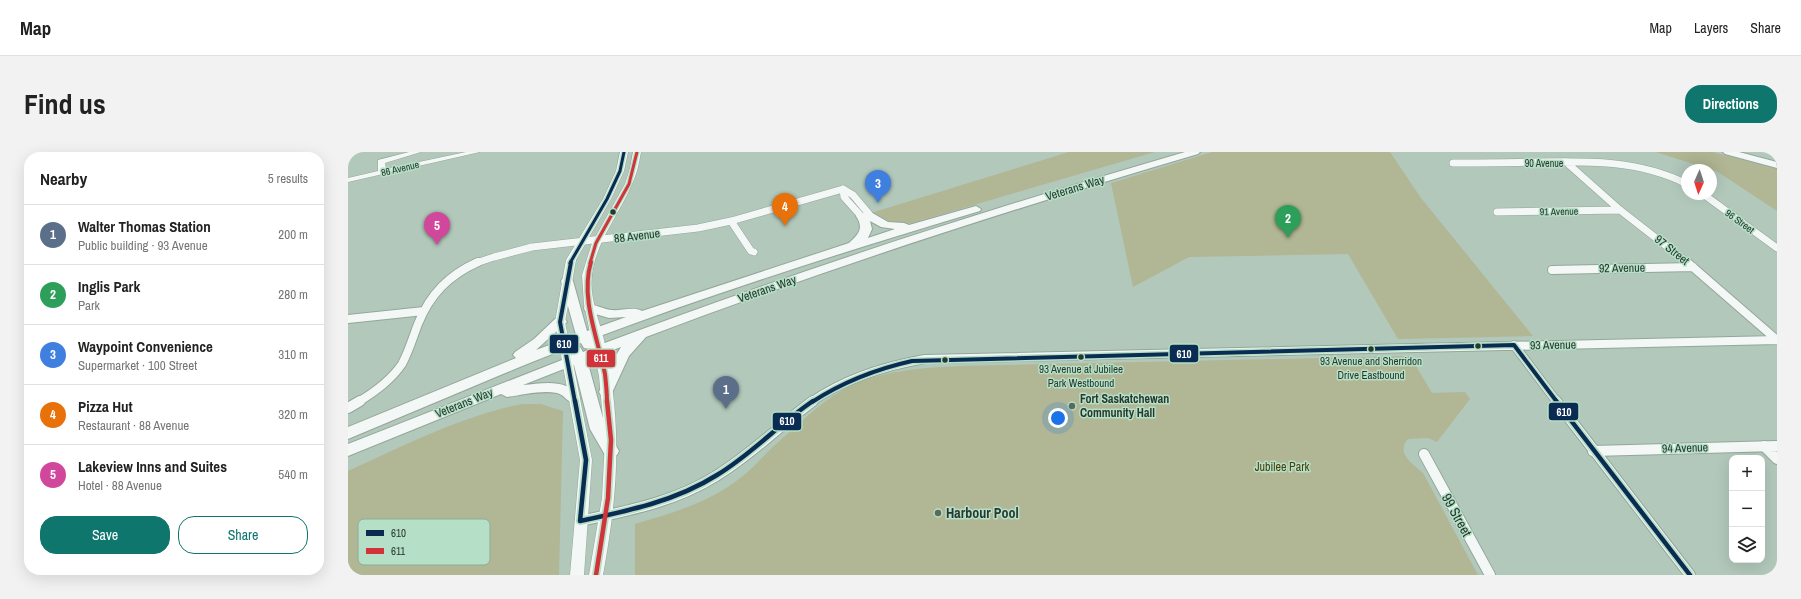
<!DOCTYPE html>
<meta charset="utf-8">
<style>
body{margin:0;font-family:"Archivo Narrow",sans-serif;background:#f2f2f2;color:#222}
.controls{position:absolute;right:12px;bottom:12px;display:grid;overflow:hidden;border-radius:8px;box-shadow:0 4px 16px #0002}
.controls button{width:36px;height:36px;display:grid;place-items:center;padding:0;border:0;border-bottom:1px solid #e0e0e0;background:#fff;color:#222;font:20px sans-serif}
.compass{position:absolute;left:1333px;top:12px;width:36px;height:36px;border-radius:50%;background:#fff;box-shadow:0 4px 16px #0002;rotate:183deg}
.you{position:absolute;left:710px;top:266px;width:14px;height:14px;margin:-10px;border:3px solid #fff;border-radius:50%;background:#1a73e8;box-shadow:0 0 0 6px #1a73e833}
.badge{display:grid;place-items:center;width:26px;height:26px;border-radius:50%;background:#0f766e;color:#fff;font-size:13px;font-weight:700}
.pin{position:absolute;translate:-50% -33px;filter:drop-shadow(0 1px 2px #0008)}
.pin::after{content:'';position:absolute;top:21px;width:14px;height:12px;background:inherit;clip-path:polygon(0 0,100% 0,50% 100%)}
.list{margin:0;padding:0;list-style:none}
h2{display:flex;justify-content:space-between;align-items:center;height:52px;margin:0;padding:0 16px;font-size:17px}
h2 small{font-size:13px;font-weight:400;color:#767676}
.list li{display:grid;grid-template-columns:26px 1fr auto;gap:12px;align-items:center;box-sizing:border-box;height:60px;padding:0 16px;border-top:1px solid #e0e0e0}
.list b{display:block;font-size:15px;white-space:nowrap}
.list p{margin:0;font-size:13px;white-space:nowrap;color:#767676}
.list em{font-size:13px;font-style:normal;color:#767676}
.actions{display:flex;gap:8px;padding:12px 16px}
.actions a{flex:1;padding:9px 0;border:1px solid #0f766e;border-radius:16px;text-align:center;font-size:14px;color:#0f766e}
.actions .main{background:#0f766e;color:#fff}
.icon{flex:none;width:22px;height:22px;fill:none;stroke:currentColor;stroke-width:2;stroke-linecap:round;stroke-linejoin:round}
.map{position:relative;flex:none;width:1429px;height:423px;overflow:hidden;border-radius:16px}
header{display:flex;align-items:center;gap:24px;box-sizing:border-box;height:56px;padding:0 20px;background:#fff;border-bottom:1px solid #e0e0e0}
header strong{font-size:19px}
nav{display:flex;gap:22px;margin-inline-start:auto;font-size:14px}
.intro{display:flex;align-items:center;justify-content:space-between;box-sizing:border-box;height:96px;padding:0 24px}
h1{margin:0;font-size:28px}
.button{padding:10px 18px;border-radius:16px;background:#0f766e;color:#fff;font-size:14px;font-weight:700}
main{display:flex;gap:24px;padding:0 24px}
aside{flex:1;background:#fff;border-radius:16px;box-shadow:0 4px 16px #0002}
.map>svg:first-child{display:block}
.green{fill:#b1b694}
.lines{fill:none;stroke-linecap:round;stroke-linejoin:round}
.minor-far2-casing{stroke:#94a69b;stroke-width:8}
.minor-far1-casing{stroke:#94a69b;stroke-width:10}
.minor-casing{stroke:#94a69b;stroke-width:12}
.tertiary-casing{stroke:#94a69b;stroke-width:1}
.primary-casing{stroke:#94a69b;stroke-width:2}
.minor-far2{stroke:#f3f7f5;stroke-width:7}
.minor-far1{stroke:#f3f7f5;stroke-width:8}
.minor{stroke:#f3f7f5;stroke-width:10}
.tertiary{fill:#f3f7f5;fill-rule:evenodd}
.primary{fill:#f3f7f5;fill-rule:evenodd}
.bus-1-far2-casing{stroke:#b5dfc6;stroke-width:5.5}
.bus-1-far1-casing{stroke:#b5dfc6;stroke-width:7}
.bus-1-casing{stroke:#b5dfc6;stroke-width:8}
.bus-2-far2-casing{stroke:#b5dfc6;stroke-width:5.5}
.bus-2-far1-casing{stroke:#b5dfc6;stroke-width:7}
.bus-2-casing{stroke:#b5dfc6;stroke-width:8}
.bus-1-far2{stroke:#0a2c53;stroke-width:3}
.bus-1-far1{stroke:#0a2c53;stroke-width:4}
.bus-1{stroke:#0a2c53;stroke-width:4.5}
.bus-2-far2{stroke:#d23339;stroke-width:3}
.bus-2-far1{stroke:#d23339;stroke-width:4}
.bus-2{stroke:#d23339;stroke-width:4.5}
.bus-dot{fill:#27392f;stroke:#b5dfc6;stroke-width:1.5}
.poi-dot{fill:#586b60;stroke:#b5dfc6;stroke-width:1.5}
.labels{text-anchor:middle;stroke-width:3;stroke-linejoin:round;paint-order:stroke}
.far-street-label{font-size:10px;fill:#27392f;stroke:#b5dfc6}
.bus-label{font-size:11px;fill:#27392f;stroke:#b5dfc6}
.street-label{font-size:12px;fill:#27392f;stroke:#b5dfc6}
.poi-label{font-size:12px;font-weight:bold;fill:#27392f;stroke:#b5dfc6;text-anchor:start}
.park-label{font-size:12px;fill:#473d09;stroke:#b5dfc6}
.near-poi-label{font-size:14px;font-weight:bold;fill:#27392f;stroke:#b5dfc6;text-anchor:start}
.near-street-label{font-size:14px;fill:#27392f;stroke:#b5dfc6}
.key{fill:#b5dfc6;stroke:#8aad99;stroke-width:1}
.key-label{font-size:11px;fill:#27392f}
.line-badge{stroke:#b5dfc6;stroke-width:1.5}
.badge-label{font-size:11px;text-anchor:middle;font-weight:bold;fill:#fff}
</style>
<header>
<strong>Map</strong>
<nav><a>Map</a><a>Layers</a><a>Share</a></nav>
</header>
<div class="intro"><h1>Find us</h1><a class="button">Directions</a></div>
<main>
<aside>
<h2>Nearby<small>5 results</small></h2>
<ul class="list">
<li><span class="badge" style="background:#5c6f8a">1</span><div><b>Walter Thomas Station</b><p>Public building · 93 Avenue</p></div><em>200 m</em></li>
<li><span class="badge" style="background:#2e9e5b">2</span><div><b>Inglis Park</b><p>Park</p></div><em>280 m</em></li>
<li><span class="badge" style="background:#3f7fe0">3</span><div><b>Waypoint Convenience</b><p>Supermarket · 100 Street</p></div><em>310 m</em></li>
<li><span class="badge" style="background:#e8710a">4</span><div><b>Pizza Hut</b><p>Restaurant · 88 Avenue</p></div><em>320 m</em></li>
<li><span class="badge" style="background:#d1479c">5</span><div><b>Lakeview Inns and Suites</b><p>Hotel · 88 Avenue</p></div><em>540 m</em></li>
</ul>
<div class="actions"><a class="main">Save</a><a>Share</a></div>
</aside>
<div class="map">
<svg width="1429" height="423" viewBox="0 0 1429 423">
<rect width="100%" height="100%" fill="#b2c8bb"/>
<!-- green -->
<path class="green" d="M721,0H807L564,71L543,73L523,61Z
M864,0H1042L1073,46L1185,184L1050,187L1000,102L841,105L785,135L763,31Z
M1308,0H1365L1429,17V59L1370,20Z
M1062,204L1084,241L1117,240L1122,247L1089,290L1080,286L1060,287C1047,301 1065,312 1075,321L1130,423H287V372C321,362 357,352 387,330C402,320 414,305 427,293C448,275 469,253 493,239C530,218 572,216 614,214Z
M174,252H193L215,259L211,423H0V319C56,294 113,264 174,252Z"/>
<g class="lines">
<!-- minor-far2 casing -->
<g class="minor-far2-casing">
<path id="minor-far2" d="M1218,10L1272,58L1340,111
M1105,11C1132,11 1160,11 1187,10C1240,9 1291,8 1339,32
M495,37L505,43L521,62
M495,37L496,45L513,64
M1355,42L1429,96
M1149,60L1272,58
M383,69L403,99L406,100
M128,111L146,105L184,95L350,76L383,69L495,37"/>
</g>
<!-- minor-far1 casing -->
<g class="minor-far1-casing">
<path id="minor-far1" d="M1339,110L1429,188
M1204,118L1345,115
M0,167L76,159
M1166,193L1209,250
M10,250C27,240 43,228 54,212C61,199 65,185 70,172C82,142 101,123 130,110
M463,250C498,226 536,214 577,207L1429,188"/>
</g>
<!-- minor casing -->
<g class="minor-casing">
<path id="minor" d="M1208,249L1342,423
M0,256L12,249
M1416,294L1429,307
M1245,299L1429,294
M1076,302L1142,423
M232,369C279,359 327,350 368,324C403,303 432,273 465,249"/>
</g>
<!-- tertiary casing -->
<g class="tertiary-casing">
<path id="tertiary" d="M61,0H73L37,11L38,17L118,0H132L0,30V26L30,19V8Z
M272,0H280L276,19L263,47L228,108L217,170L244,308L236,423H222L232,308L207,170L218,108L255,47L268,19Z
M285,0H293C291,11 289,22 284,32C271,63 248,89 244,123C241,145 251,167 256,188C259,203 262,218 264,233C273,301 267,356 255,423H241L254,346L257,288L251,224L236,152L234,123L244,91L277,32L282,16Z"/>
</g>
<!-- primary casing -->
<g class="primary-casing">
<path id="primary" d="M837,0H852L850,2C664,57 480,116 298,185L281,204L263,243L258,245L253,243L251,240L264,210L273,195L239,208L258,277L271,299L269,303L263,305L257,303L242,277L226,213L175,233C196,231 220,226 232,246L230,250C219,253 218,243 209,241C193,238 175,243 159,245L153,242L0,304V292L224,204L220,198L222,195H232L235,200L242,197L236,196L233,191C211,199 189,208 167,217L0,287V275L168,206L165,203L167,200L186,187L207,167H217L219,170L188,198L228,183L213,129L215,126H223L225,129L239,179L278,165L261,166L237,159L236,156L237,153C246,151 254,157 263,158C273,159 286,154 294,159L501,91C511,82 516,76 508,64L509,62L516,61L521,59L540,70L556,71L561,73L628,54L633,57L632,59C501,98 372,139 244,187L248,193L246,195C440,122 637,58 837,0ZM522,69L533,75L547,77L520,86L524,77Z
M1375,0H1391L1429,10V16L1377,2Z"/>
</g>
<!-- minor-far2 -->
<use href="#minor-far2" class="minor-far2"/>
<!-- minor-far1 -->
<use href="#minor-far1" class="minor-far1"/>
<!-- minor -->
<use href="#minor" class="minor"/>
<!-- tertiary -->
<use href="#tertiary" class="tertiary"/>
<!-- primary -->
<use href="#primary" class="primary"/>
<!-- bus-1-far2 casing -->
<g class="bus-1-far2-casing">
<path id="bus-1-far2" d="M222,111L259,47L272,19L276,0"/>
</g>
<!-- bus-1-far1 casing -->
<g class="bus-1-far1-casing">
<path id="bus-1-far1" d="M223,110L212,170L227,250
M464,250C495,230 528,217 564,209L1166,193L1209,250"/>
</g>
<!-- bus-1 casing -->
<g class="bus-1-casing">
<path id="bus-1" d="M227,249L238,308L232,369C280,359 328,349 369,323C404,302 432,271 465,249
M1208,249L1342,423"/>
</g>
<!-- bus-2-far2 casing -->
<g class="bus-2-far2-casing">
<path id="bus-2-far2" d="M242,111L248,91L281,32L289,0"/>
</g>
<!-- bus-2-far1 casing -->
<g class="bus-2-far1-casing">
<path id="bus-2-far1" d="M243,110C232,146 250,187 257,222C258,231 259,241 259,250"/>
</g>
<!-- bus-2 casing -->
<g class="bus-2-casing">
<path id="bus-2" d="M248,423L260,346L263,288L259,249"/>
</g>
<!-- bus-1-far2 -->
<use href="#bus-1-far2" class="bus-1-far2"/>
<!-- bus-1-far1 -->
<use href="#bus-1-far1" class="bus-1-far1"/>
<!-- bus-1 -->
<use href="#bus-1" class="bus-1"/>
<!-- bus-2-far2 -->
<use href="#bus-2-far2" class="bus-2-far2"/>
<!-- bus-2-far1 -->
<use href="#bus-2-far1" class="bus-2-far1"/>
<!-- bus-2 -->
<use href="#bus-2" class="bus-2"/>
</g>
<!-- markers -->
<g class="bus-dot">
<circle cx="265" cy="60" r="3.5"/>
<circle cx="1130" cy="194" r="3.5"/>
<circle cx="1023" cy="197" r="3.5"/>
<circle cx="733" cy="205" r="3.5"/>
<circle cx="597" cy="208" r="3.5"/>
</g>
<g class="poi-dot">
<circle cx="724" cy="254" r="4"/>
<circle cx="590" cy="361" r="4"/>
</g>
<g class="labels">
<!-- far-street labels -->
<g class="far-street-label">
<text x="1196" y="15">90 Avenue</text>
<text transform="translate(52 16) rotate(-13)" y="4">86 Avenue</text>
<text transform="translate(1211 59) rotate(-1)" y="4">91 Avenue</text>
<text transform="translate(1392 69) rotate(36)" y="4">96 Street</text>
</g>
<!-- bus labels -->
<g class="bus-label">
<text x="1023" y="213">93 Avenue and Sherridon<tspan x="1023" dy="14">Drive Eastbound</tspan></text>
<text x="733" y="221">93 Avenue at Jubilee<tspan x="733" dy="14">Park Westbound</tspan></text>
</g>
<!-- street labels -->
<g class="street-label">
<text transform="translate(727 36) rotate(-17)" y="4">Veterans Way</text>
<text transform="translate(289 84) rotate(-7)" y="4">88 Avenue</text>
<text transform="translate(1324 98) rotate(38)" y="4">97 Street</text>
<text transform="translate(1274 116) rotate(-1)" y="4">92 Avenue</text>
<text transform="translate(419 137) rotate(-19)" y="4">Veterans Way</text>
<text transform="translate(1205 193) rotate(-1)" y="4">93 Avenue</text>
<text transform="translate(116 251) rotate(-22)" y="4">Veterans Way</text>
<text transform="translate(1337 296) rotate(-2)" y="4">94 Avenue</text>
</g>
<!-- poi labels -->
<g class="poi-label">
<text x="732" y="251">Fort Saskatchewan<tspan x="732" dy="14">Community Hall</tspan></text>
</g>
<!-- park labels -->
<g class="park-label">
<text x="934" y="319">Jubilee Park</text>
</g>
<!-- near-poi labels -->
<g class="near-poi-label">
<text x="598" y="366">Harbour Pool</text>
</g>
<!-- near-street labels -->
<g class="near-street-label">
<text transform="translate(1109 363) rotate(61)" y="5">99 Street</text>
</g>
</g>
<!-- legend -->
<rect x="10" y="367" width="132" height="46" rx="6" class="key"/>
<rect x="18" y="378" width="18" height="6" fill="#0a2c53"/>
<rect x="18" y="396" width="18" height="6" fill="#d23339"/>
<g class="key-label">
<text x="43" y="385">610</text>
<text x="43" y="403">611</text>
</g>
<g class="line-badge">
<rect x="201" y="182" width="30" height="20" rx="4" fill="#0a2c53"/>
<rect x="821" y="192" width="30" height="19" rx="4" fill="#0a2c53"/>
<rect x="238" y="197" width="30" height="19" rx="4" fill="#d23339"/>
<rect x="1200" y="250" width="31" height="19" rx="4" fill="#0a2c53"/>
<rect x="424" y="260" width="30" height="19" rx="4" fill="#0a2c53"/>
</g>
<g class="badge-label">
<text x="216" y="196">610</text>
<text x="836" y="206">610</text>
<text x="253" y="210">611</text>
<text x="1216" y="264">610</text>
<text x="439" y="273">610</text>
</g>
</svg>
<div class="controls">
<button>+</button>
<button>−</button>
<button><svg class="icon" aria-label="layers" viewBox="0 0 24 24"><path d="M12 4l9 5-9 5-9-5zM3 14l9 5 9-5"/></svg></button>
</div>
<svg class="compass" viewBox="-18 -18 36 36"><path d="M0-13l5 13h-10z" fill="#e53935"/><path d="M0 13l5-13h-10z" fill="#767676"/></svg>
<div class="you"></div>
<div class="pin badge" style="left:378px;top:257px;background:#5c6f8a">1</div>
<div class="pin badge" style="left:940px;top:86px;background:#2e9e5b">2</div>
<div class="pin badge" style="left:530px;top:51px;background:#3f7fe0">3</div>
<div class="pin badge" style="left:437px;top:74px;background:#e8710a">4</div>
<div class="pin badge" style="left:89px;top:93px;background:#d1479c">5</div>
</div>
</main>
